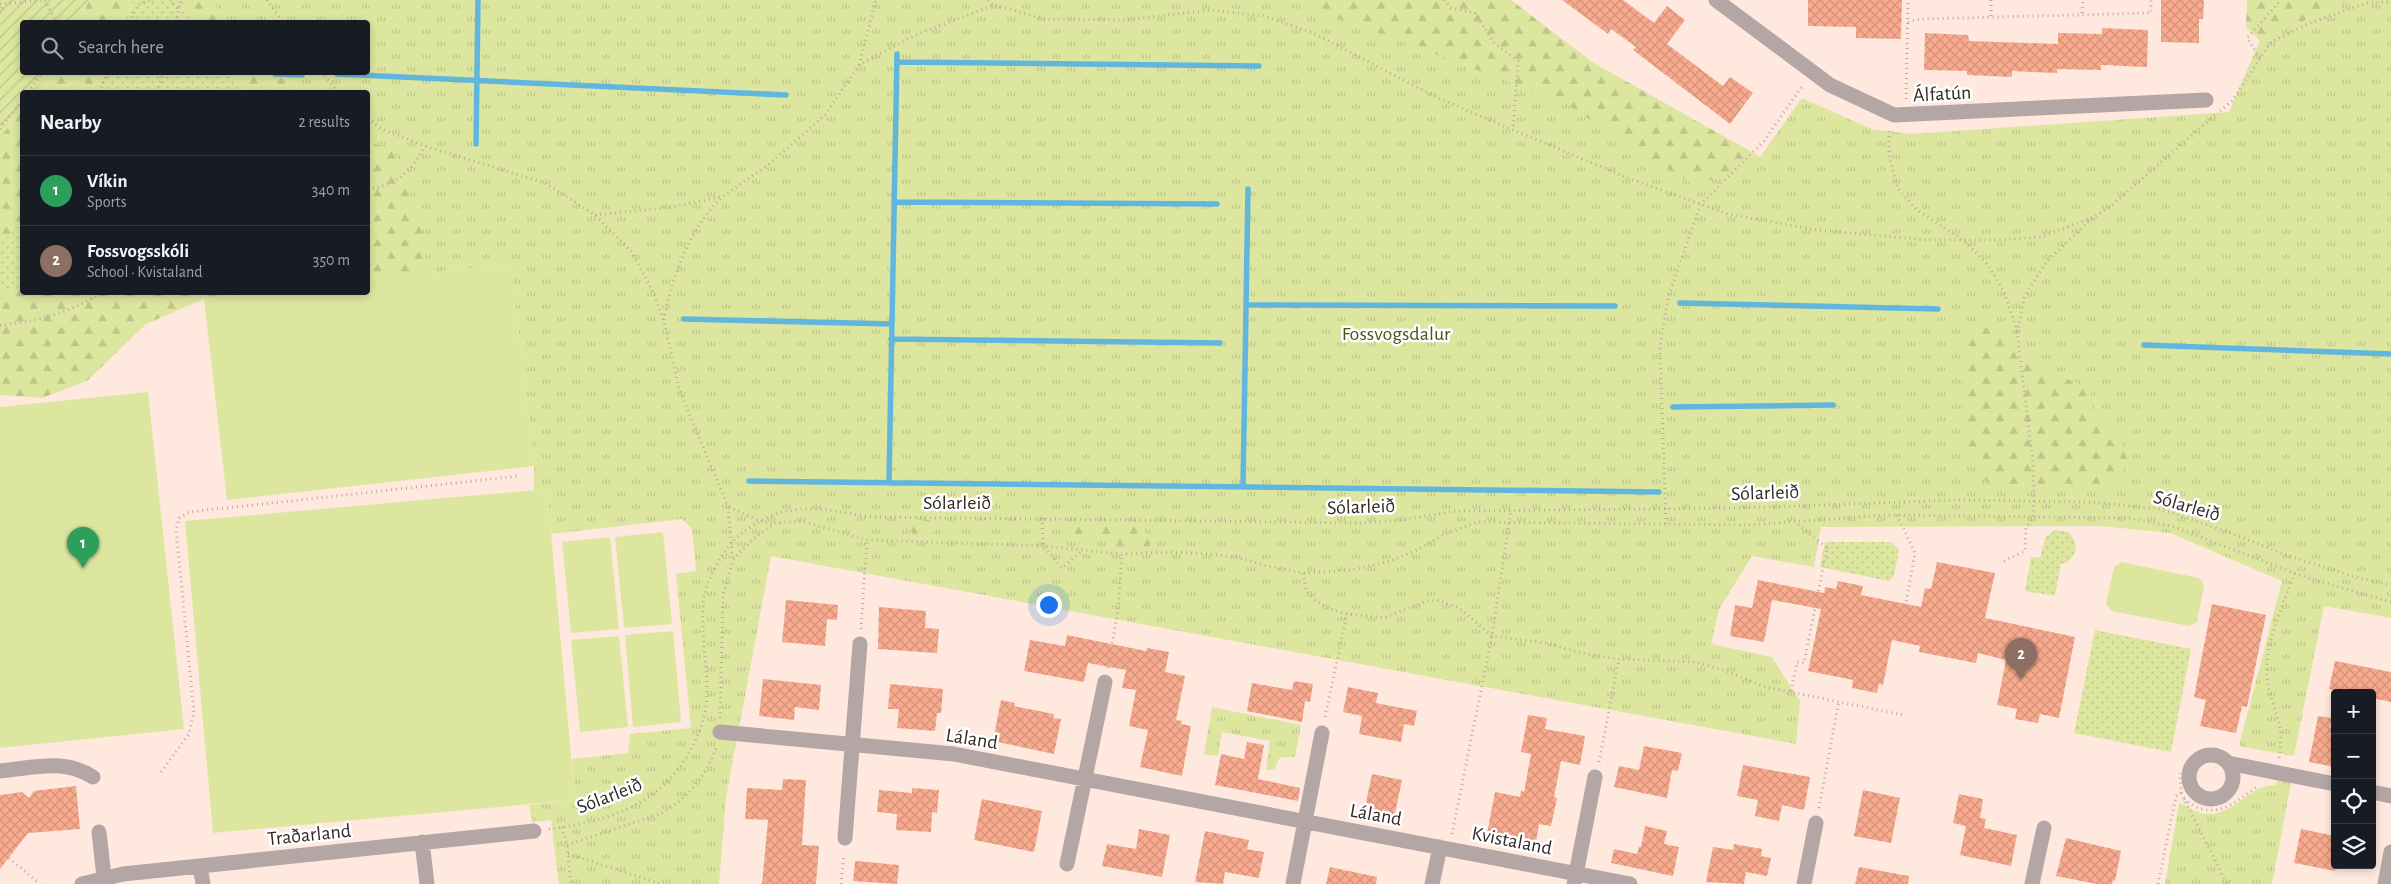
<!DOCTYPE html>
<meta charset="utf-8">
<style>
body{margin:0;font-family:"Alegreya Sans",sans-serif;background:#242831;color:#f1f3f6}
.controls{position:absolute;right:15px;bottom:15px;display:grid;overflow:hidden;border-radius:5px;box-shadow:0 2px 8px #0003}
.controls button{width:45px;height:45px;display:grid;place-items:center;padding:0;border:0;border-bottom:1px solid #363941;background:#171b24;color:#f1f3f6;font:25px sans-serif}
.you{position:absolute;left:1048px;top:604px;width:18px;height:18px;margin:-12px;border:4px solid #fff;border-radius:50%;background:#1a73e8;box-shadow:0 0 0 8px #1a73e833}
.badge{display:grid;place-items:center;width:32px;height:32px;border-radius:50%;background:#db2777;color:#fff;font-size:16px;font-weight:700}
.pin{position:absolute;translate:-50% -41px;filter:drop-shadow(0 1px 2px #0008)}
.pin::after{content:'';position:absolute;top:26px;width:18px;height:15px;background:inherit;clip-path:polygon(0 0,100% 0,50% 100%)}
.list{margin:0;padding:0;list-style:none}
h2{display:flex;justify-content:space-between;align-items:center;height:65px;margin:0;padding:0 20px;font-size:21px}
h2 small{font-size:16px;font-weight:400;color:#9ea1a6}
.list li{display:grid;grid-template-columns:32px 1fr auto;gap:15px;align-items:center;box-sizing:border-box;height:70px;padding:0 20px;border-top:1px solid #363941}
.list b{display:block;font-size:19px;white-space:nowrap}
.list p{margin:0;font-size:16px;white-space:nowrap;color:#9ea1a6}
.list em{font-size:16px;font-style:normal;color:#9ea1a6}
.icon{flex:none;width:28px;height:28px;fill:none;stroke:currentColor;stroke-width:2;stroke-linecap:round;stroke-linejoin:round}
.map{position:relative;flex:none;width:2391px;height:884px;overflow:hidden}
.search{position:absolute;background:#171b24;box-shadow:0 2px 8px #0003;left:20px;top:20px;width:350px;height:55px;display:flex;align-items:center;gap:12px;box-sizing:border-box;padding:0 18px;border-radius:5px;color:#9ea1a6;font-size:19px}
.panel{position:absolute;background:#171b24;box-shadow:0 2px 8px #0003;left:20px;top:90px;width:350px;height:205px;border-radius:5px}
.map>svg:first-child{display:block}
.grass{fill:url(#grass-tufts)}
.forest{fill:url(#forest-firs)}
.park{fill:url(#park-dots)}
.garden{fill:url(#garden-furrows)}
.pitch{fill:#dce69f}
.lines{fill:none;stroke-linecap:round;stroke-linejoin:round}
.stream{stroke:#61b6dd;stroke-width:5.5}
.building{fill:url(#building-cross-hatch)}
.path{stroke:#bdaaa2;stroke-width:3;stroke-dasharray:1 4;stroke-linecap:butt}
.minor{stroke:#b3a6a4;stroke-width:15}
.labels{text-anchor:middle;stroke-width:5;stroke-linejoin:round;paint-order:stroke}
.street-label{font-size:20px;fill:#312723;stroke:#fff}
.park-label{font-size:20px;fill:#4c521a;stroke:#fff}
</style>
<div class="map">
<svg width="2391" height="884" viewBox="0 0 2391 884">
<defs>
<pattern id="grass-tufts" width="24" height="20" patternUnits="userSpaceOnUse" patternTransform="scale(1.25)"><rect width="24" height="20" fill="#dce69f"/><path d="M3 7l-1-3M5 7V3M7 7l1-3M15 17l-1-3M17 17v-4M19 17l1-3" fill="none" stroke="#bdc589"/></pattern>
<pattern id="forest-firs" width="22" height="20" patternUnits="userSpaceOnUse" patternTransform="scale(1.25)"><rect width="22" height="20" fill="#dce69f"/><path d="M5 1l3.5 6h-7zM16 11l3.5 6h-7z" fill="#bdc589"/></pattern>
<pattern id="park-dots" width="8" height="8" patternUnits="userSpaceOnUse" patternTransform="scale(1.25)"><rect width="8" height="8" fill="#dce69f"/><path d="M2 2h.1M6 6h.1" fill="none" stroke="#bdc589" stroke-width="1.8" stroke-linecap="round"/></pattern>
<pattern id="garden-furrows" width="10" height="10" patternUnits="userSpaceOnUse" patternTransform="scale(1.25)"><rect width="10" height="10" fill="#dce69f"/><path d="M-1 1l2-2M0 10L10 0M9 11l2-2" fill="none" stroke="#bdc589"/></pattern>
<pattern id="building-cross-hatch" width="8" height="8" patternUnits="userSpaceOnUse" patternTransform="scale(1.25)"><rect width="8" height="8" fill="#f8aa8f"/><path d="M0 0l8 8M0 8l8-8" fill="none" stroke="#d5927b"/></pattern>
</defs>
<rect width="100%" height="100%" fill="#ffe9df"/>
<!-- grass -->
<path class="grass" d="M181,0H1511L1592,62L1760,157L1802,98L1872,129L1911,134L2229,112L2260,40L2352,0H2391V618L2324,606L2294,756L2239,746L2282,581L2170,533L2101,526L1821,527L1814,567L1752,556L1719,609L1711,644L1772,657L1800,701L1796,744L771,556L726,798L719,884H559L551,820L532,822L529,805L575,800L572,759L628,753L630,734L691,728L676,574L696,571L692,529L682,519L551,534L547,489L534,490V466L511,264L368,280V92H243L230,73L368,72V22H196Z
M1212,707L1301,725L1295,757H1281L1278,760L1275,770H1266L1270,741L1222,732L1218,756L1204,754Z
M2277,780L2291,783L2272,884H2165L2179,803C2189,806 2196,814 2208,814C2235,815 2250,784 2276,785Z"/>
<!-- forest -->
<path class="forest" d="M89,0H134L125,22H79Z
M181,0H219L216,4L219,22H196Z
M1304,0H1511L1592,62L1760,157L1737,177L1689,182L1561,101L1319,11Z
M2247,0H2352L2260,40L2246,27Z
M50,73H105L97,92H34Z
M230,73H274L302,92H243Z
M22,108V292L259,293L204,299L146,324L87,381L42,398L0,395V138Z
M368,141L395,153L423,236L425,274L368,280Z
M1987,328L2027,350L2053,374L2088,387C2102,415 2082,415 2118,433L2127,459L2121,479L2101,488L2007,490L1984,480L1962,444L1961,369L1970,331Z
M913,520H929L937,525L935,531L921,537L912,533L909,525Z
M1067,525L1136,526L1145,531L1151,540L1149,548L1136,551L1115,546L1103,537L1070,538L1063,533Z"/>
<!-- park -->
<path class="park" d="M134,0H181L196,22H125Z
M105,72L230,73L243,92H97Z
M22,222V287L0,290V245Z
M2055,530L2068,532C2080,543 2078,560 2061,564L2055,596L2025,591L2031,557L2040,558L2045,538Z
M1825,542H1891L1899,550L1894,576L1889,581L1820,567Z
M2095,630L2191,649L2171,752L2074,733Z"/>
<!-- garden -->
<path class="garden" d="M0,0H89L79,22H22V72L50,73L34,92H22V108L0,138Z"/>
<!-- pitch -->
<path class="pitch" d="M511,264L534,466L227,500L204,299L259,292H368V280Z
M148,392L184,729L0,748V407Z
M547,489L575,800L213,833L185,521Z
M663,532L672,624L624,628L615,537Z
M610,537L619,629L571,633L562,542Z
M2121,562L2199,578L2204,585L2197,622L2189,626L2111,611L2106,604L2114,567Z
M673,631L681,722L633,727L625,635Z
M619,636L628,727L580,732L571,640Z"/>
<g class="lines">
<!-- stream -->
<path class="stream" d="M897,62L1259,66
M275,74L302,75
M337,74L786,95
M476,144L478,0
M894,202L1217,204
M1680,303L1938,309
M1246,305L1615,306
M684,319L892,324
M891,339L1220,343
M2144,345L2391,354
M1673,407L1833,405
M749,481L1659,492
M889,483L897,54
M1243,487L1248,189"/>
</g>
<!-- building -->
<path class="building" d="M1562,0H1623L1654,23L1667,6L1685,20L1667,44L1723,86L1730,77L1753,93L1730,124L1633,50L1636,47L1611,29L1608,34Z
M1808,0H1902L1901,39L1856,38V27L1808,26Z
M2161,0H2204L2203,19H2199V43L2161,42Z
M2102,28L2148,30L2147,67L2101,65V70L2057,69V73L2012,71V77L1967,75V71L1924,70L1925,33L1968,35L1969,41L2058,44V33L2102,34Z
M1937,562L1995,573L1985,618L2075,637L2059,718L2040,714L2038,723L2015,719L2017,709L1997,705L2006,660L1978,653L1976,663L1919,652L1920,646L1892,640L1883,685L1879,684L1877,693L1852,688L1853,680L1808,671L1821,609L1772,600L1764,642L1730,636L1735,605L1752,608L1758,580L1824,593L1825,587L1836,589L1838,581L1863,586L1861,595L1921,607L1925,588L1931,589Z
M786,600L838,605L837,620L827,619L825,646L782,642Z
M2212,604L2266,615L2247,707L2242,706L2236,733L2200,726L2206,700L2194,697Z
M879,607L926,611L925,628L939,629L937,653L878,649Z
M1067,635L1146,651L1147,648L1169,652L1165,672L1185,676L1176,720L1182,721L1181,724L1191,726L1182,776L1140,767L1148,730L1129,726L1136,690L1122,688L1126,670L1088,663L1084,682L1024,671L1030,640L1065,646Z
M2335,661L2391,672V702L2372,698V693H2346L2329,689Z
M763,679L821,685L819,710L795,707L794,720L759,716Z
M1294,681L1313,684L1310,702L1305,701L1302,722L1247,711L1252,683L1292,690Z
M890,684L943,689L941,713H937L935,731L897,728L899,709H888Z
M1348,687L1378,693L1376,703L1417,711L1414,726L1404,724L1401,742L1359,734L1362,716L1343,712Z
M1001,700L1015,703L1014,706L1054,714L1053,718L1061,719L1054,754L993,741Z
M1528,715L1547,718L1545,729L1585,736L1580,765L1561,761L1554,797L1557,798L1551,826L1539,824L1535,848L1486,839L1495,792L1520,797L1521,791L1524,792L1531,754L1521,752Z
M2318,716L2332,718L2330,727L2335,728V767L2309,762Z
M1247,742L1264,745L1258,779L1300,788L1298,801L1215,785L1221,754L1244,759Z
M1644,746L1682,753L1678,771L1672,770L1667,798L1614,787L1619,766L1639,770Z
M1743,765L1810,777L1804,810L1782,805L1779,821L1755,816L1758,800L1737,796Z
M1372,774L1402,780L1394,818L1364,812Z
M783,779L806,780L802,845L819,846L816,884H762L768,820L745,819L747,788L782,790Z
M76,786L80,829L28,833L0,869V795L22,792L29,798L34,791Z
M912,788L939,790L937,813L932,812L931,832L896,830L897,814L877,812L879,790L912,793Z
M1863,790L1900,798L1891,843L1854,836Z
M1959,794L1983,799L1980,818L1986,819L1984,828L2017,835L2011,866L1960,855L1966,826L1953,823Z
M982,799L1042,811L1034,852L974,840Z
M1645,826L1667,831L1664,844L1679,847L1673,876L1611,863L1614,849L1637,854L1639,847H1641Z
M1139,829L1170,835L1162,877L1102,866L1107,844L1136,849Z
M2301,829L2335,836V871L2294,863Z
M1205,831L1249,840L1247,849L1264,852L1259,878L1225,872L1223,884L1195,882Z
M2066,838L2121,851L2115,881L2113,880L2112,884H2097L2056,876Z
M1734,844L1762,849L1761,856L1771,858L1767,876L1746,872L1744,884L1706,882L1713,847L1733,850Z
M855,861L899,865L897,884L853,881Z
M1330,867L1377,877L1376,884H1326Z
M1859,867L1909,876L1908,884H1855Z"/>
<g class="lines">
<!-- path -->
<path class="path" d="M45,0L56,22
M170,0L178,9
M267,0L283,22
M988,0L994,5
M1444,0L1451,8L1475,13L1493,42L1518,61L1513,130
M0,4L45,0
M0,13L3,4
M2082,13L2083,0
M1991,16V0
M130,22L138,5L151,0
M176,22L181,0
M1908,22L1921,19L2151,13V0
M2260,58L2247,38L2281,0
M859,65L876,0
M321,72L338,92
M28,92L43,72
M99,92L108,72
M158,92L163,72
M1906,99L1908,0
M2220,111L2232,101L2271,42L2310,23L2366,3L2391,2
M368,118L381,129L425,146L545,183L595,215L632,252L653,292L664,321L679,389L728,507L733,560
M0,129L22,100
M1889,131V156L1898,189L1917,210L1963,240L1989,266L2005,294L2017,332
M368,190C400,182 409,175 425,146
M595,215L673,207L723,196L768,165L825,115L859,65L915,35L994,5L1044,19L1126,20L1210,10L1263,16L1311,32L1438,98L1513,130L1628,178L1728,214L1817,230L1927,240H1997L2041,237L2094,217
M664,320C673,274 688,231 722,197
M0,325C37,322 71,312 103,292
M729,507L759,521L774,523
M1897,515L1915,553L1903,620
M1042,518L1043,546L1062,568L1082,551
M1666,524L1660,348L1668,297L1701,204L1764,141L1803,85
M2004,561L2025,551L2026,528L2033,517L2034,500L2033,462L2017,332L2025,295L2047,261L2094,217L2111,206L2215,115
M1303,573L1306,590L1315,600L1327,608L1347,614L1384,618L1427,601L1437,600L1458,607L1492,636L1546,643L1585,654L1619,659L1695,662L1723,670L1766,687L1903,715
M861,629L867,540
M1108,668L1118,610L1122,554
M1791,691L1797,662L1804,663L1827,548L1795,522
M1325,717L1347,614
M720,718L723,596L733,560L752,540L775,523L801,521L867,540L1043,546L1122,554L1172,552L1209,554L1240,558L1267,566L1303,573L1352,570L1391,561L1419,549L1445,534L1477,522L1746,525L1886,515L2129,518L2174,527L2308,578L2391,602
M2279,758C2286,720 2270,709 2267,676C2264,646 2284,601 2295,573
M1599,762L1619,659
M161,772L189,734L194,712L176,530L179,518L189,512L519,476
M2181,793L2227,884
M2184,799C2213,823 2233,804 2258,786
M1819,808L1839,701
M562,827L567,845L571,884
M549,829C608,822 662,804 691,749C698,736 704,722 706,707C710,670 699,633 704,597C706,583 715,567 722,556C731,542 738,535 751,527C791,499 827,510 871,517L1361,523L1402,520L1456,511L1742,508L1958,500L2092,502L2160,509L2231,533L2286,555L2358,578L2391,585
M1452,834L1492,636L1511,510
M567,845L662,813C688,798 706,776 716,748
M568,854L661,884
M9,858L40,884
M841,884L844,854
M2158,884L2176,796L2181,793L2180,773"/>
<!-- minor -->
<path class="minor" d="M1716,0L1830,85L1894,115L2206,100
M720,732L954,754L1630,884
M2189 777a22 22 0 1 1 44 0a22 22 0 1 1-44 0Z
M2228,763L2335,784
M0,771C34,768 63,758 93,777
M2372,792L2391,796
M99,832L104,877
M845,838L860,644
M422,842L427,884
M1067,864L1105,682
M200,866L203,884
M82,884L123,874L534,831
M1293,884L1322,733
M1432,884L1440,847
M1574,884L1595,777
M1804,884L1816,823
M2032,884L2044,828
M2385,884L2391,852"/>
</g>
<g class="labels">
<!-- street labels -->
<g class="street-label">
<text transform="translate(1942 93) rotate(-3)" y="7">Álfatún</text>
<text transform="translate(1765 492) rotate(-2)" y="7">Sólarleið</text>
<text x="957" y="509">Sólarleið</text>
<text transform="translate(2187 505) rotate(16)" y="7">Sólarleið</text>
<text transform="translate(1361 506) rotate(-2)" y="7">Sólarleið</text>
<text transform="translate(972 738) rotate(9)" y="7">Láland</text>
<text transform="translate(609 795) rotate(-21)" y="7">Sólarleið</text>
<text transform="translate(1376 814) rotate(10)" y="7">Láland</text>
<text transform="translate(309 834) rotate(-6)" y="7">Traðarland</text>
<text transform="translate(1512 840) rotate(11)" y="7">Kvistaland</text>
</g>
<!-- park labels -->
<g class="park-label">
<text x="1396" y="340">Fossvogsdalur</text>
</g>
</g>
</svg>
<div class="controls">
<button>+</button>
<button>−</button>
<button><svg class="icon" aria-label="locate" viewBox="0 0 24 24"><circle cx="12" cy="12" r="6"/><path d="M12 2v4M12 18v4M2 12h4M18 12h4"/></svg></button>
<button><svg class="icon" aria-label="layers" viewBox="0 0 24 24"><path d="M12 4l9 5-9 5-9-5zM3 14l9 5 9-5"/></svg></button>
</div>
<div class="you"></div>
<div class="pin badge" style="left:83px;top:568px;background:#2e9e5b">1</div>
<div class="pin badge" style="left:2021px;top:679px;background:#8d6e63">2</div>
<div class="search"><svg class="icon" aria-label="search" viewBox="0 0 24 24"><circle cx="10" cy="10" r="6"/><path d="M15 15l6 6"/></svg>Search here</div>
<section class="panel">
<h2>Nearby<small>2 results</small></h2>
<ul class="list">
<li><span class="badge" style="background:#2e9e5b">1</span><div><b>Víkin</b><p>Sports</p></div><em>340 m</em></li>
<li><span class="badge" style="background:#8d6e63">2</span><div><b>Fossvogsskóli</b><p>School · Kvistaland</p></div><em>350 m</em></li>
</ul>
</section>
</div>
